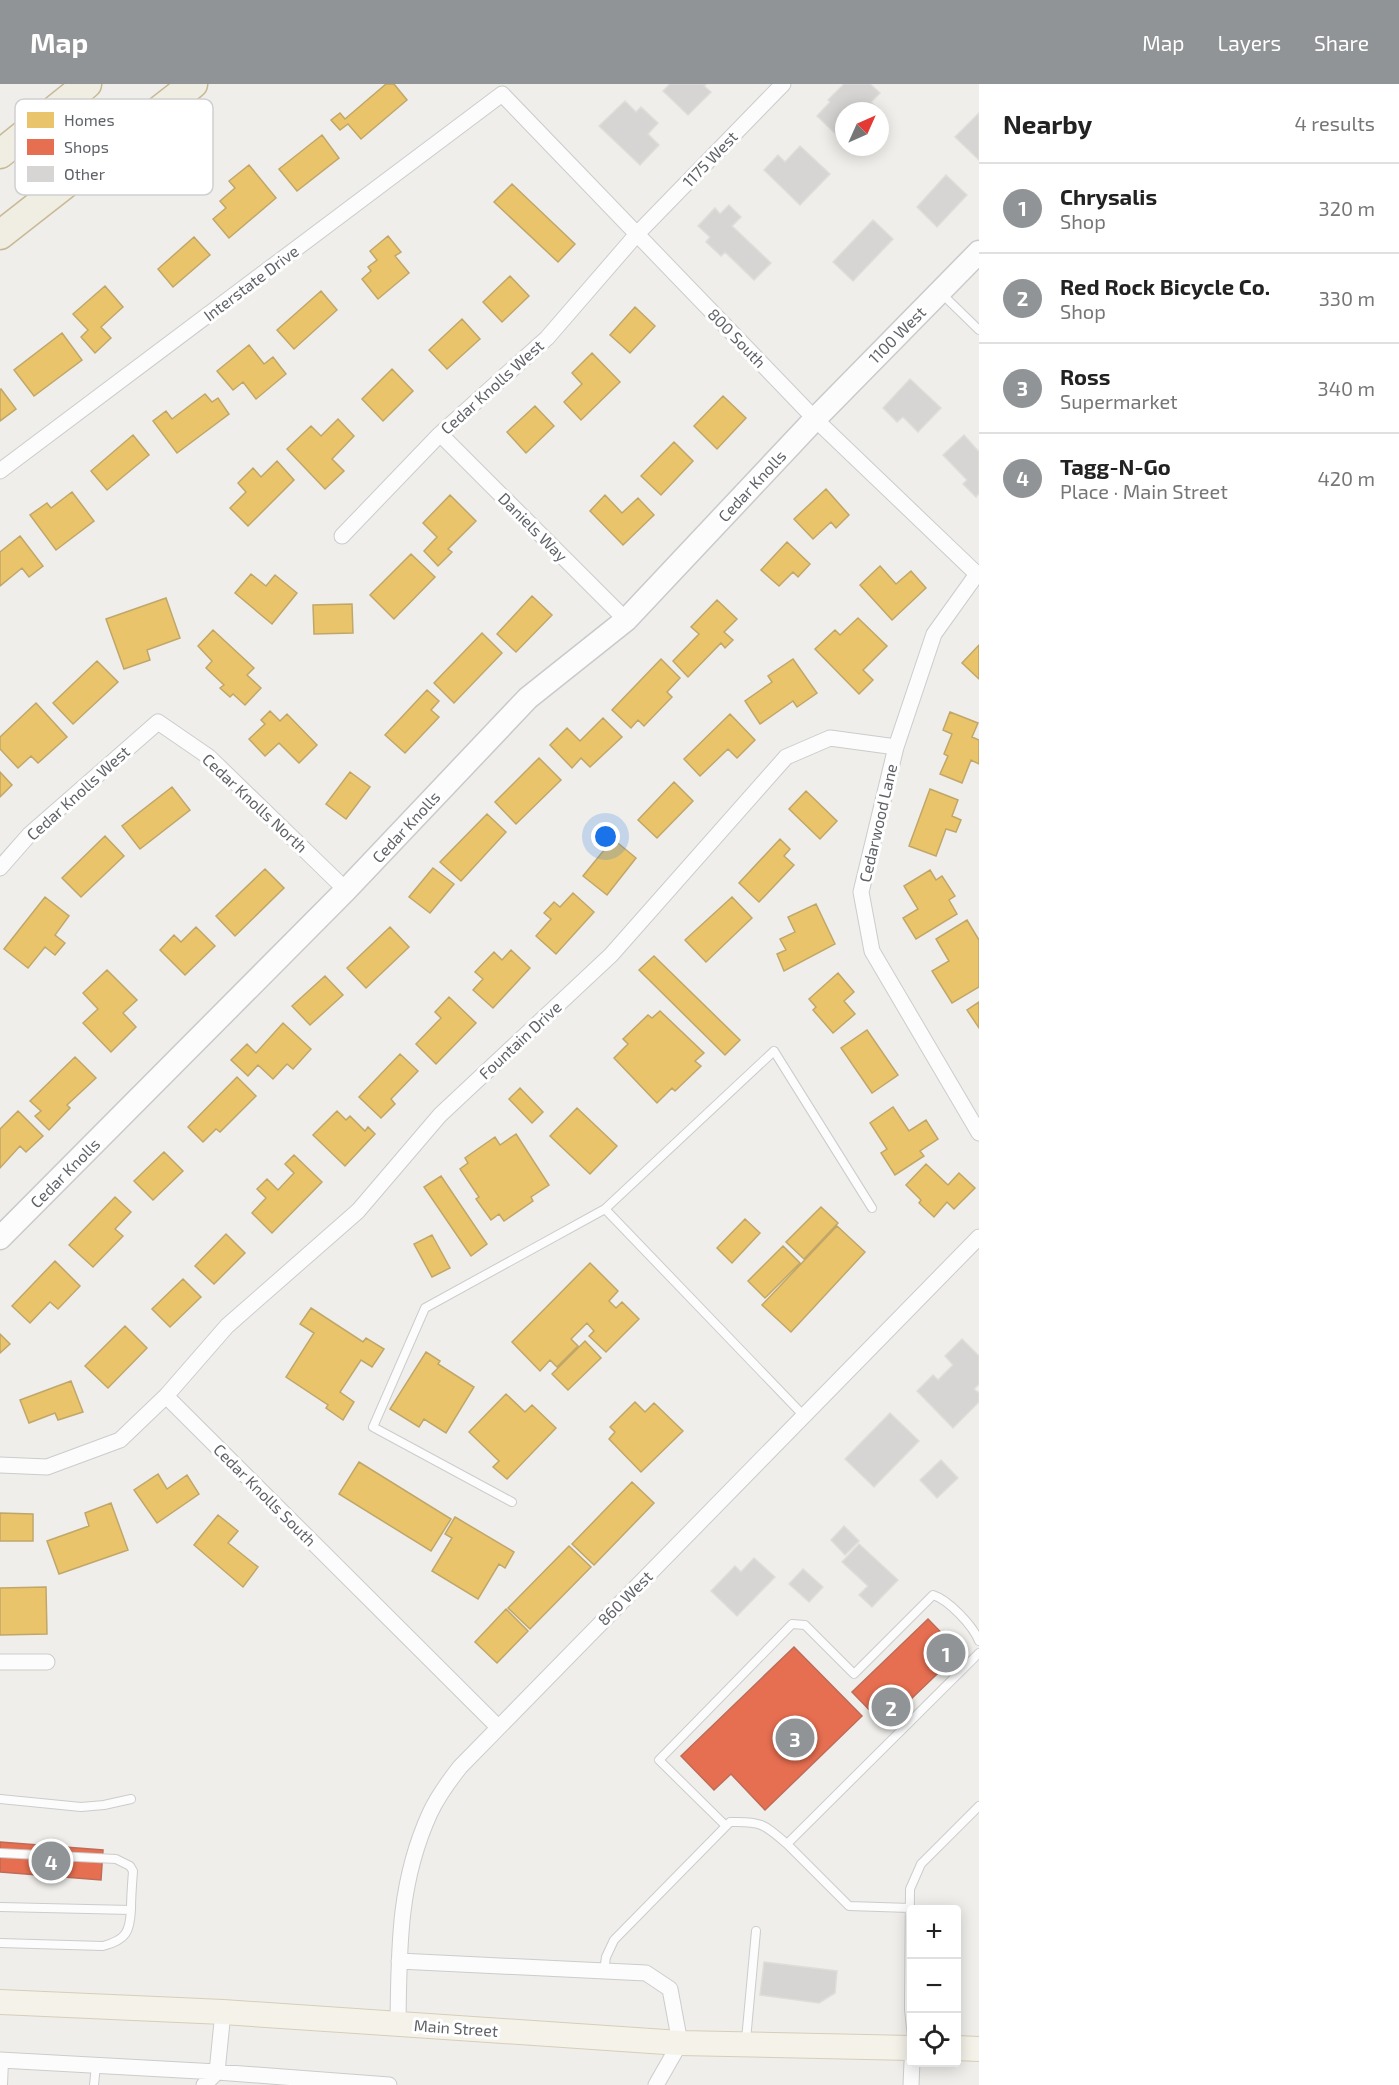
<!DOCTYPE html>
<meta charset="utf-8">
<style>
body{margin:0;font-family:"Exo 2",sans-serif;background:#f6f6f6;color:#222}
.controls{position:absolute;right:18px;bottom:18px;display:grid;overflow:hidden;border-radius:6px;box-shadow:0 3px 15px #0003}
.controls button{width:54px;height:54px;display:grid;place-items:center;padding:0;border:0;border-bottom:2px solid #e0e0e0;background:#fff;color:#222;font:30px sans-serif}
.compass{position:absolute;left:835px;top:18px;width:54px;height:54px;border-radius:50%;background:#fff;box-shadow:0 3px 15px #0003;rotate:45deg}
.you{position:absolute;left:606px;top:753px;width:21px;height:21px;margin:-15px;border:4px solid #fff;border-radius:50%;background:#1a73e8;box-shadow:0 0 0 9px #1a73e833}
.badge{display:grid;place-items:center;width:39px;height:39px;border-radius:50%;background:#919496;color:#fff;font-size:20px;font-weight:700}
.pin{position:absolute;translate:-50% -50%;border:3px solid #fff;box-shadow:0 2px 6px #0006}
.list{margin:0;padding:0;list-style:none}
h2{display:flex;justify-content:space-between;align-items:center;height:78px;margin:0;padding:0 24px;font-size:26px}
h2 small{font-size:20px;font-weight:400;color:#767676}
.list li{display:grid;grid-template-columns:39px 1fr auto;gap:18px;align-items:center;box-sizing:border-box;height:90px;padding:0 24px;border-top:2px solid #e0e0e0}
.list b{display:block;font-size:22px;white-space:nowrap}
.list p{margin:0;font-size:20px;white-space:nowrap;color:#767676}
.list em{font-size:20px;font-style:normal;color:#767676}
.icon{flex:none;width:33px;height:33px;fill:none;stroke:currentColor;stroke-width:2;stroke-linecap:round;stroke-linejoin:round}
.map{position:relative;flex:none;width:979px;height:2001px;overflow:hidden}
header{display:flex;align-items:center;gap:36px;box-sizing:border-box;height:84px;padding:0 30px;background:#919496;color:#fff}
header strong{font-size:28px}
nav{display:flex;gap:33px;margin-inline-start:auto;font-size:21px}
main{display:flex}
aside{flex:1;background:#fff}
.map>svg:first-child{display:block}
.homes{fill:#e9c46a;stroke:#c0a769;stroke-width:1.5}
.shops{fill:#e76f51;stroke:#be6b58;stroke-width:1.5}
.building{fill:#d6d5d3;stroke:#deddd9;stroke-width:1.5}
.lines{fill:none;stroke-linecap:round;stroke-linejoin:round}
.lane-casing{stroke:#cbcccc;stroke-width:10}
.street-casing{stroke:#cbcccc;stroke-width:17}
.secondary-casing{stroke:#cacacb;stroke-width:25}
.primary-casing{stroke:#d7ceb8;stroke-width:26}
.highway-casing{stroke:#c8b996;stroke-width:31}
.lane{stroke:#fdfcfc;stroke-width:8}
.street{stroke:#fdfcfc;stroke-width:15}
.secondary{stroke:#fdfcfc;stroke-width:22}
.primary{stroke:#f4f2e9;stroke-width:24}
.highway{stroke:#f0ede3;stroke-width:28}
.labels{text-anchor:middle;stroke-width:6;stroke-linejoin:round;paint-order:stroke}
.street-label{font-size:16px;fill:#5f6368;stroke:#fff}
.key{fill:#fff;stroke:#cfd0d2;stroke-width:1.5}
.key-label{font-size:16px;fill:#5f6368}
</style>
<header>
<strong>Map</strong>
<nav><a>Map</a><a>Layers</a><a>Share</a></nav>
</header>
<main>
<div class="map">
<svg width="979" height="2001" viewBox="0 0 979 2001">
<rect width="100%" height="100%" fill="#efeeea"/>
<!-- homes -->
<path class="homes" d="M386,0H394L407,16L361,55L348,40L340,46L331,36L340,29L345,35Z
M322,51L339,74L297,107L279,85Z
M249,81L276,114L229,154L213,135L226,124L220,117L235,104L229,97Z
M512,100L575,160L558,178L494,118Z
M388,152L401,168L395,172L409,189L378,215L362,195L371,187L368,183L377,176L370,167Z
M194,153L210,171L173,203L158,185Z
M510,192L529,212L502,238L483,218Z
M105,202L123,223L101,243L111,254L95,269L81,253L88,246L73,230Z
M321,207L337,226L294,265L277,246Z
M635,223L655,242L630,269L610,251Z
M462,235L480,255L447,285L429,266Z
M62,249L82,276L34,312L14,286Z
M249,261L264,280L273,273L286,290L256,315L243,298L233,306L217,287Z
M592,269L620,298L581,336L564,318L582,300L572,289Z
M392,285L413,307L383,337L362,315Z
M1,305L16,325L0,337V306Z
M205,310L212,318L218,314L229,330L177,369L153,337L166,327L172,335Z
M723,312L746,334L717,365L694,342Z
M535,322L554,342L526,369L507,348Z
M338,335L354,352L332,375L344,387L325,405L287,365L311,342L321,352Z
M133,351L149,371L107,406L91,387Z
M674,358L693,377L661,411L641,392Z
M277,377L294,396L248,442L230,424L246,408L238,399L253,384L261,393Z
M826,405L849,431L836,444L831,438L813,455L794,435Z
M72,408L94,437L56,466L30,431L47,419L51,424Z
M450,411L476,437L448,465L452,468L438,482L424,467L437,453L423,439Z
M605,411L622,429L638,414L654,431L623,461L590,427Z
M20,452L43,482L29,493L22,484L0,502V468Z
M787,458L810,480L798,493L793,488L779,502L761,486Z
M411,470L435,493L394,535L370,511Z
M880,482L896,500L911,487L926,504L892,536L860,501Z
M251,490L266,502L275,491L297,509L272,540L235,509Z
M532,512L552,531L516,568L497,550Z
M166,514L180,554L147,566L150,576L124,585L106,535Z
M717,516L737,535L724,548L733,556L725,564L721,559L688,593L673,577L699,550L691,543Z
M352,520L353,549L314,550L313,521Z
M858,534L887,562L863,586L873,596L859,610L815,565L835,546L840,551Z
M213,546L254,584L247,591L261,604L245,621L233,610L230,613L220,604L224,601L206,584L212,577L198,562Z
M482,549L502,569L454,619L434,599Z
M979,561V595L962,579Z
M661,575L680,594L667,608L672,613L644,642L638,636L631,644L612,626Z
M793,575L817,609L797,623L793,617L760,640L745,617L772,598L768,592Z
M97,577L118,598L73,640L53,619Z
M427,606L439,617L431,626L439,633L405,669L385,651Z
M36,619L67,653L38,679L31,672L18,684L0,665V653Z
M270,627L280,637L287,630L317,661L299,679L279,659L265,672L249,655L265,640L261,636Z
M950,628L978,639L972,653L979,656V680L971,676L962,699L940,690L948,672L944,670L952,650L943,646Z
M730,630L755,656L737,674L728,665L700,692L684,675Z
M603,634L622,653L590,683L581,674L572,684L550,661L567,644L580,657Z
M539,674L561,696L516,740L495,718Z
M0,688L12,701L0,713Z
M350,688L370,703L346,735L326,720Z
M674,698L693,717L657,754L638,736Z
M172,703L190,726L140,765L122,742Z
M930,705L958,716L952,732L961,736L956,748L946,745L936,772L909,762Z
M806,707L837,737L820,755L789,725Z
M487,730L506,748L461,797L440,778Z
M105,752L124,772L81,813L62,794Z
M613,755L636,774L607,811L583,792Z
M780,755L790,765L784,772L794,781L759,818L739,799Z
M433,784L454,800L430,829L409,813Z
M265,785L284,804L235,852L216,832Z
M930,786L936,796L942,792L955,812L949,816L957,830L916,855L903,834L918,825L904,802Z
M573,809L594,828L556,870L536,852L551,835L544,829L554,818L560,823Z
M45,813L69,832L55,851L65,859L55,871L45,863L28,884L4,865Z
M732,813L752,834L706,878L685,856Z
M816,820L835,860L784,887L777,870L786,866L780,855L795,848L788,833Z
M967,836L979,856V903L952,919L932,887L949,877L936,855Z
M196,843L215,862L185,891L160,866L174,851L181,858Z
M390,843L409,863L366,904L347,884Z
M511,866L530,884L493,924L473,906L483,895L475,888L494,868L502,876Z
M654,872L740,956L725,971L639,886Z
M107,886L137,916L123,929L136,943L111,968L83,939L98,925L83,909Z
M838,889L854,908L844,917L855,930L833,949L813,926L816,923L809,915Z
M325,892L343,911L310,941L292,922Z
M449,913L476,939L436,980L416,960L441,934L435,928Z
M979,918V944L967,926Z
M660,927L704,969L695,977L701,982L675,1007L672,1004L657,1019L614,974L628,960L623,955L648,931L652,934Z
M283,939L311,965L293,985L287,980L273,995L258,981L248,992L231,976L247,960L256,969Z
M867,946L898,991L872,1009L841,964Z
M400,970L418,987L391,1015L395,1020L381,1034L359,1013Z
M75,973L96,994L67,1021L70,1024L49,1046L35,1032L41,1027L30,1017Z
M237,993L256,1012L220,1048L216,1045L203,1058L188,1043Z
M520,1004L543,1028L532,1039L509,1015Z
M893,1023L909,1047L926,1036L938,1055L920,1067L924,1072L895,1091L881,1069L887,1065L870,1039Z
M577,1024L617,1062L590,1090L550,1052Z
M18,1027L43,1052L26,1068L20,1062L0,1084V1045Z
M337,1027L346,1036L350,1032L365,1047L368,1043L375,1050L345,1082L313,1051Z
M516,1050L549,1101L531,1113L533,1117L504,1137L499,1130L491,1136L476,1115L479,1113L460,1085L468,1079L465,1074L495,1053L500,1061Z
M164,1068L183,1087L153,1116L134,1097Z
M294,1071L322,1098L272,1149L252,1129L266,1114L257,1105L267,1095L278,1106L294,1089L285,1080Z
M926,1080L948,1101L959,1089L975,1104L954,1125L947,1118L934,1133L919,1119L921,1116L906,1101Z
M441,1092L487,1160L471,1172L424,1103Z
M115,1113L131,1128L115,1145L123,1152L93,1183L69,1161Z
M821,1123L838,1139L804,1175L786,1158Z
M745,1135L760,1149L732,1179L717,1164Z
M837,1142L865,1168L791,1248L762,1221Z
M226,1150L245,1169L214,1200L195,1182Z
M432,1151L450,1184L432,1193L414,1160Z
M783,1162L800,1179L765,1214L748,1197Z
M55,1177L80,1202L58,1225L50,1218L30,1239L12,1222Z
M590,1179L618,1207L609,1217L616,1224L622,1218L639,1235L606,1268L589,1252L594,1247L587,1239L571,1255L578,1262L557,1283L550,1276L540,1287L512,1258Z
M183,1195L201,1213L170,1243L152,1225Z
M311,1224L363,1258L366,1254L384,1265L372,1283L361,1276L340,1308L354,1318L343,1336L326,1324L328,1321L286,1293L314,1249L300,1240Z
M125,1242L147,1264L108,1304L85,1282Z
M0,1250L10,1260L0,1269Z
M585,1257L601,1274L568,1306L552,1290Z
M426,1268L440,1277L438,1280L474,1303L446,1349L424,1335L419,1343L390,1325Z
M71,1297L83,1328L58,1336L55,1329L29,1339L20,1316Z
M506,1310L525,1328L532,1321L556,1344L507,1395L493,1383L499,1377L469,1348Z
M635,1318L645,1328L654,1319L683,1347L641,1388L609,1355L615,1348L610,1343Z
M359,1378L451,1435L431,1467L339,1410Z
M158,1390L167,1405L187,1391L199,1410L157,1439L134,1406Z
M632,1398L654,1419L594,1481L572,1460Z
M111,1419L128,1466L59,1490L47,1457L89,1442L85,1429Z
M0,1429L33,1430V1457H0Z
M218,1431L238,1447L228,1459L258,1483L243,1503L194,1461Z
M455,1433L514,1468L505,1484L499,1480L478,1515L432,1487L452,1454L445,1450Z
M569,1462L591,1483L530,1545L508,1524Z
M46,1503L47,1550L0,1551V1504Z
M506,1525L528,1547L497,1579L475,1558Z"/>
<!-- shops -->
<path class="shops" d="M928,1535L960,1568L884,1641L852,1608Z
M794,1563L862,1632L765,1726L731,1690L714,1706L681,1672Z
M0,1758L103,1766L101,1796L0,1788Z"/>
<!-- building -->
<path class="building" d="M670,0H706L704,2L711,8L688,31L663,7Z
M844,0H870L880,9L871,18L878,25L876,27H844V58L817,32L830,18L828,16Z
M625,17L636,28L641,23L658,39L648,50L659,61L640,81L599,42Z
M979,29V76L955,53Z
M800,62L830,90L800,121L764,86L778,71L785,78Z
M946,91L967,111L937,143L917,123Z
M729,121L741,133L732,142L771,179L754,196L725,168L721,172L706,158L710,153L698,142L715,124L720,130Z
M873,136L893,155L853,197L833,178Z
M910,295L941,324L918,348L903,333L897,338L883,324Z
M964,351L979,368V409L976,413L963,400L967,396L943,371Z
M962,1255L979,1272V1300L974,1305L979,1309V1318L953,1344L917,1307L933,1291L938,1296L953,1281L945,1272Z
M890,1329L919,1357L874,1403L845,1375Z
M941,1376L958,1394L937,1414L920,1396Z
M844,1442L859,1457L845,1471L831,1456Z
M859,1460L898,1496L872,1523L859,1511L868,1502L842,1478Z
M754,1474L775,1493L737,1532L711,1507L735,1482L741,1488Z
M803,1485L823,1503L809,1518L789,1500Z
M764,1878L837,1887L835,1909L819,1919L760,1911Z"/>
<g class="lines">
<!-- lane casing -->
<g class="lane-casing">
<path id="lane" d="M941,209L979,246
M605,1125L804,1332
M512,1418L373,1343L425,1224L605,1125L774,967L872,1124
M0,1715L81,1723L104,1721L131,1715
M726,1742L659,1676L792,1540L805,1541L854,1590L933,1511C949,1516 973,1542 979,1557
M787,1760L849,1822L910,1824
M0,1769L116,1775L130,1782L133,1787C132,1800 131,1813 131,1825C130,1848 126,1856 103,1862L0,1859
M0,1823L131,1826
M604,1887L606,1873L614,1856L730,1738C761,1737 764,1740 787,1760L979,1569
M912,1953L909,1925L910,1805L921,1780L979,1722
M746,1956L756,1847
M3,2001L4,1977
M94,2001L96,1981"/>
</g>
<!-- street casing -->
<g class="street-casing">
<path id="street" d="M502,10L815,335L979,492
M440,350L626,536
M0,387L502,10
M342,452L440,350L547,254L637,150L783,0
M977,490L934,550L896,663L861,808L872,867L979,1049
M0,784L29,751L158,638L209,673L346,806
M166,1312L498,1643
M0,1381L47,1383L120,1356L166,1312L227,1242L358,1127L440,1031L611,871L786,673L830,654L896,663
M0,1578H47
M399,1877L646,1889L670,1905L680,1959L656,2001
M398,1940C399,1865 398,1799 430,1729C438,1712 449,1697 460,1683L979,1153
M0,1976L217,1988L389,2001
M204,2001L217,1988L223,1928
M911,2001L912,1978"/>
</g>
<!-- secondary casing -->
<g class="secondary-casing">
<path id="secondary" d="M0,1154L346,806L528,614L626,536L815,335L979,168"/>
</g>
<!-- primary casing -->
<g class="primary-casing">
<path id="primary" d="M0,1918L223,1928L680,1959L912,1964
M956,1964L979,1965"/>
</g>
<!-- highway casing -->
<g class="highway-casing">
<path id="highway" d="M0,70L87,0
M0,151L193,0"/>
</g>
<!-- lane -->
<use href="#lane" class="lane"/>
<!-- street -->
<use href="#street" class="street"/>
<!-- secondary -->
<use href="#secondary" class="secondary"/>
<!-- primary -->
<use href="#primary" class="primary"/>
<!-- highway -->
<use href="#highway" class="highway"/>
</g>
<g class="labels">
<!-- street labels -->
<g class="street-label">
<text transform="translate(710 75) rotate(-46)" y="6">1175 West</text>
<text transform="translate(251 199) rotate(-37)" y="6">Interstate Drive</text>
<text transform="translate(897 251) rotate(-45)" y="6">1100 West</text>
<text transform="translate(737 254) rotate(46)" y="6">800 South</text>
<text transform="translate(492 303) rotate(-42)" y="6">Cedar Knolls West</text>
<text transform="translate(752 402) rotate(-47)" y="6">Cedar Knolls</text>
<text transform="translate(533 443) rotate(45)" y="6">Daniels Way</text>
<text transform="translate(78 709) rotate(-42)" y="6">Cedar Knolls West</text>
<text transform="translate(255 719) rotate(43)" y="6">Cedar Knolls North</text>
<text transform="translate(878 739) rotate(-77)" y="6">Cedarwood Lane</text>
<text transform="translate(406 743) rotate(-47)" y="6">Cedar Knolls</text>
<text transform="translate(520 956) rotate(-43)" y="6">Fountain Drive</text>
<text transform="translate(65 1089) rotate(-45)" y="6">Cedar Knolls</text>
<text transform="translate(265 1411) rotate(45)" y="6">Cedar Knolls South</text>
<text transform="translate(625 1514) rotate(-45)" y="6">860 West</text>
<text transform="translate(456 1944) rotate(4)" y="6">Main Street</text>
</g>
</g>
<!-- legend -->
<rect x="15" y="15" width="198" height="96" rx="9" class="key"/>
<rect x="27" y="28" width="27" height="16" fill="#e9c46a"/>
<rect x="27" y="55" width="27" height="16" fill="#e76f51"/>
<rect x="27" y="82" width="27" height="16" fill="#d6d5d3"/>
<g class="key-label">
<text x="64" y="42">Homes</text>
<text x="64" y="69">Shops</text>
<text x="64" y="96">Other</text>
</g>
</svg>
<div class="controls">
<button>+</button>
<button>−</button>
<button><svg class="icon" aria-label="locate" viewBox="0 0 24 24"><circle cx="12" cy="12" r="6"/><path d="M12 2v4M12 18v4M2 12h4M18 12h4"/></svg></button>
</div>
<svg class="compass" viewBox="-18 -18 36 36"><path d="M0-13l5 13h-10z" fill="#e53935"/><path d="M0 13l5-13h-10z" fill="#767676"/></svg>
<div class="you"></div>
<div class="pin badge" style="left:946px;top:1569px">1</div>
<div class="pin badge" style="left:891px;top:1623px">2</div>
<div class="pin badge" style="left:795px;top:1654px">3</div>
<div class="pin badge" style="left:51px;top:1777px">4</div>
</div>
<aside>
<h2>Nearby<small>4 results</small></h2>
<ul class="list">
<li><span class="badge">1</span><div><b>Chrysalis</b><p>Shop</p></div><em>320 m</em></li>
<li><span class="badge">2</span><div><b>Red Rock Bicycle Co.</b><p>Shop</p></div><em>330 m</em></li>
<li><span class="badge">3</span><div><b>Ross</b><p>Supermarket</p></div><em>340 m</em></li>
<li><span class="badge">4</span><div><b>Tagg-N-Go</b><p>Place · Main Street</p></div><em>420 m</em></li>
</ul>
</aside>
</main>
